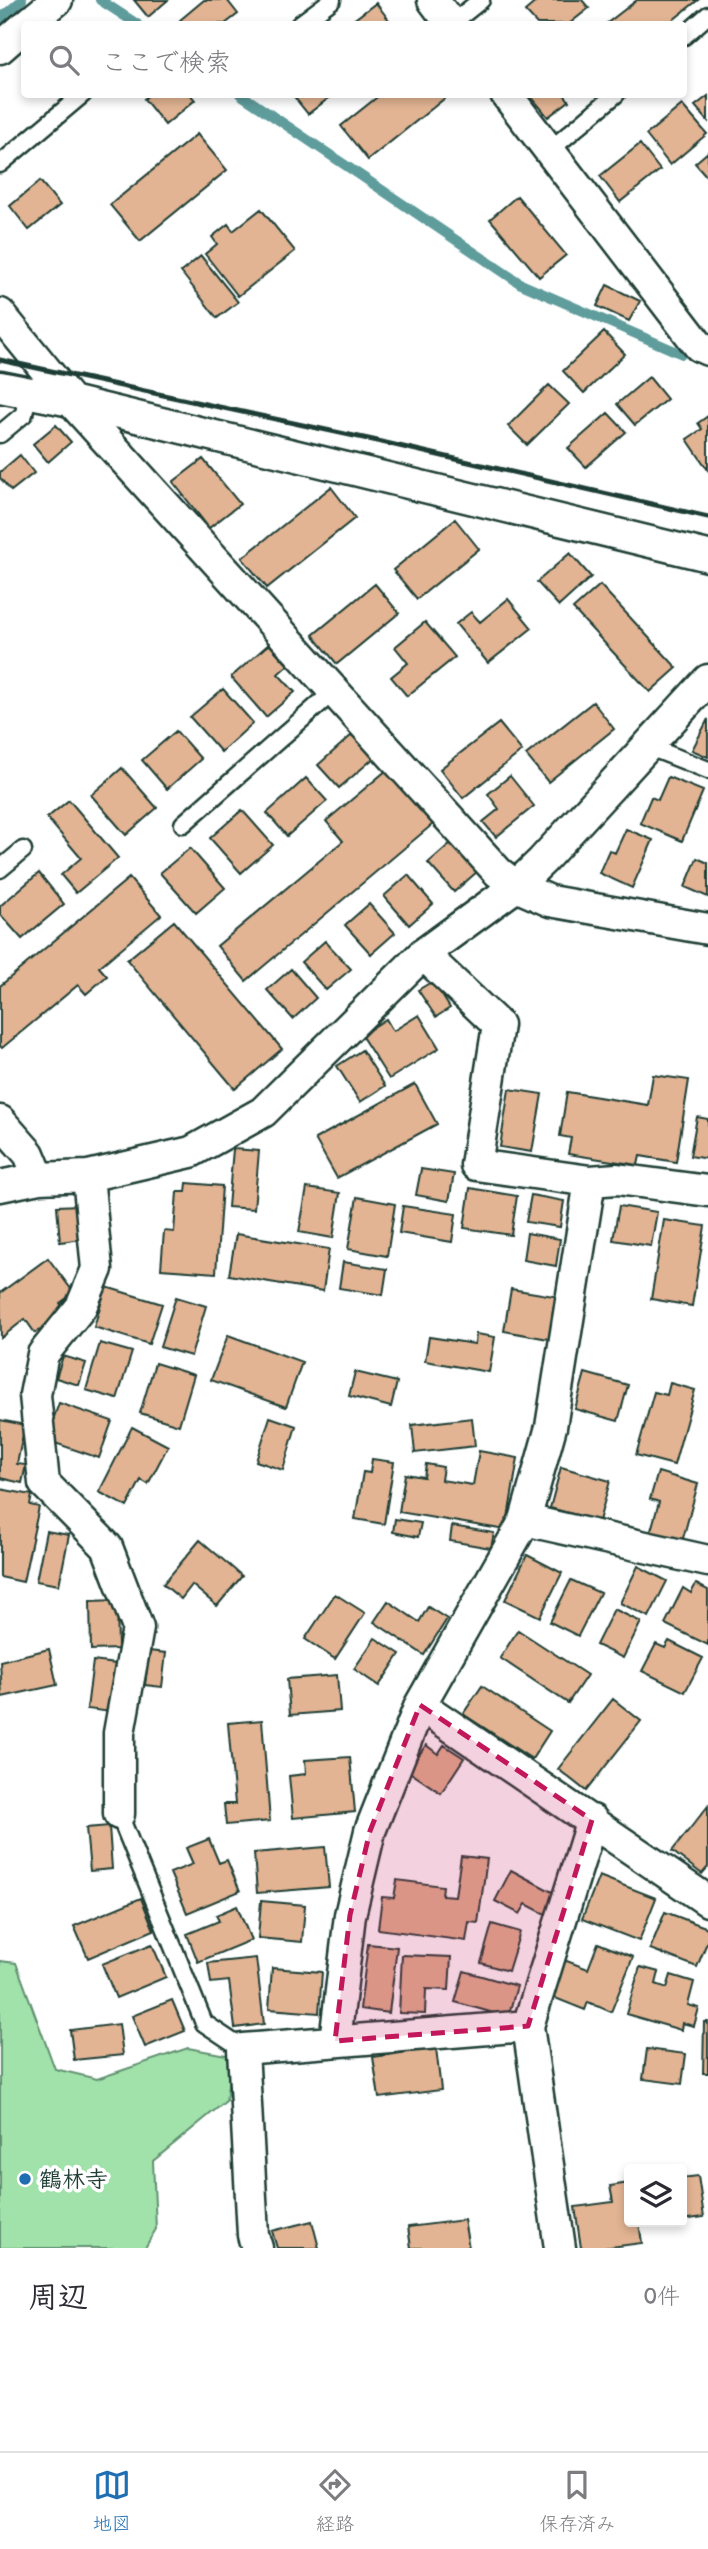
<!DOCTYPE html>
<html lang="ja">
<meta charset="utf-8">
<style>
body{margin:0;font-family:"Balsamiq Sans","Klee One",sans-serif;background:#f2f2f3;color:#2b2b33}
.controls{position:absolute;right:21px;bottom:21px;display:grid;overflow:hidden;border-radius:7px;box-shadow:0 4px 10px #0003}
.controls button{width:63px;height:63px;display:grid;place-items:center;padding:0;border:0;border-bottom:2px solid #e1e1e2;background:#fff;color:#2b2b33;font:35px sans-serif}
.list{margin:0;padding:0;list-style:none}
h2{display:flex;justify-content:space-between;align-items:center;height:91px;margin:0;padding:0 28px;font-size:30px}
h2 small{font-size:23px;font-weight:400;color:#7c7c81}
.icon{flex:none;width:38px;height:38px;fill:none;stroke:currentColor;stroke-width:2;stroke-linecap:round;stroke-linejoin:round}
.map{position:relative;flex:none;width:708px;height:2248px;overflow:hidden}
.search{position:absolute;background:#fff;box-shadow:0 4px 10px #0003;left:21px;right:21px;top:21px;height:77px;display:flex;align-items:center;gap:18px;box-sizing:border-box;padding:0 24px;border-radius:7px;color:#7c7c81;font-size:26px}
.sheet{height:203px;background:#fff}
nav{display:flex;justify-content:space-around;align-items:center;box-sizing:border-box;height:98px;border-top:2px solid #e1e1e2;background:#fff;font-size:19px;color:#7c7c81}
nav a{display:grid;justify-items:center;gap:4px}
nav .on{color:#1f6fb2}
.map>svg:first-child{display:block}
.green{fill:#a1e2ab;stroke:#609070;stroke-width:2}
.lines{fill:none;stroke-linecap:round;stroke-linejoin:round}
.stream{stroke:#5f9c9c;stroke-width:10}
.building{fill:#e2b493;stroke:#1f3d34;stroke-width:2}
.service-casing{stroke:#1f3d34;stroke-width:21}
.minor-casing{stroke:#1f3d34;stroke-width:35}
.service{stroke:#fff;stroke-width:16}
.minor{stroke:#fff;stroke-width:30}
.rail{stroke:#1f3d34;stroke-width:5}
.marked{fill:#c2185b;fill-opacity:0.2;stroke:#c2185b;stroke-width:5;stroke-dasharray:14 9;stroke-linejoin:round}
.poi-dot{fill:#1f6fb2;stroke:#fff;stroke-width:2.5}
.labels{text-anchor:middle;stroke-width:7;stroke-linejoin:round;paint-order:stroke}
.poi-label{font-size:23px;font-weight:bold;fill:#1f3d34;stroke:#fff;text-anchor:start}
</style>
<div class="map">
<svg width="708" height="2248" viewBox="0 0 708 2248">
<rect width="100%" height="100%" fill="#fff"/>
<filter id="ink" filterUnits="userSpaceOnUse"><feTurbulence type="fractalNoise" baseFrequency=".0143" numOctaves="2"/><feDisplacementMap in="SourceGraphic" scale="14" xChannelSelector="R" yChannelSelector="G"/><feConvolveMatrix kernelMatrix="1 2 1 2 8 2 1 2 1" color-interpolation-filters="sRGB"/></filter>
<g filter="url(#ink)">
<!-- green -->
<path class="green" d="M0,1961L16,1963L55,2069L97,2079L188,2048L232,2056L226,2101L153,2161L156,2229L145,2248H0Z"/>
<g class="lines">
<!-- stream -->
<path class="stream" d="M100,0L137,24
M0,19L22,0
M240,94L521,284L682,354"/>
</g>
<!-- building -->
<path class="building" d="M134,0H168L148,17Z
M204,0H227L238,14L225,24H184L180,20Z
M538,0H582L589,8L569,24H537L525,11Z
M637,0H698L668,24H606Z
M376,3L392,24H348Z
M150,94H190L195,100L165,125L144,99Z
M292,94H334L308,114Z
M381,94H450L368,160L341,126Z
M529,94H564L569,101L548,117Z
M708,96V121L695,106Z
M682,105L707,134L670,165L646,135Z
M197,134L227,170L140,241L110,205Z
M640,144L660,170L620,202L600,176Z
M708,152V178L695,163Z
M40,181L60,205L29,230L10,206Z
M517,196L566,255L539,277L490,219Z
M261,209L295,251L238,296L205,254L217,244L212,237L228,224L233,231Z
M201,256L238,302L217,318L181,272Z
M607,285L640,301L629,321L597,306Z
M604,332L625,354L584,393L563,371Z
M649,377L667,399L635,425L617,404Z
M549,385L569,404L527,445L508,426Z
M608,413L626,432L586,467L568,448Z
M708,416V470L687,439L702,429L698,423Z
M56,425L71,442L48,462L33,444Z
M20,455L34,473L11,491L0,478V472Z
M203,459L240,504L209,528L173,482Z
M331,487L355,518L267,588L242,558Z
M455,519L479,549L417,599L393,570Z
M570,553L591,577L559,606L537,582Z
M375,584L399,613L337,664L313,635Z
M600,585L677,668L650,692L573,609Z
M508,599L532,628L488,663L456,624L471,612L480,622Z
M425,622L455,657L407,696L391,677L408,663L395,647Z
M269,644L288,665L278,674L295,692L266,717L231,677Z
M223,689L253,723L221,752L190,717Z
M593,702L614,729L548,782L526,755Z
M708,719V757L692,750Z
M499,723L522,751L463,798L440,769Z
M176,731L201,759L167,789L142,760Z
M353,734L374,758L339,788L318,765Z
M122,768L157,808L126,835L91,795Z
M387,770L433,824L246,981L217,946L343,841L326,821Z
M510,776L534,806L496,837L483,822L499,809L488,794Z
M668,777L703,791L682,841L640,823L651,797L658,800Z
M306,778L327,801L287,836L267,813Z
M69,800L118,858L76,893L61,875L81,858L47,818Z
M242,810L273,845L241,873L210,838Z
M626,829L653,840L632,888L599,873L609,850L615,853Z
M452,842L478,871L454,892L428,863Z
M190,848L225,888L196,913L160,873Z
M697,858L708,863V897L685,887Z
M39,873L64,904L22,939L0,914V906Z
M408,875L433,904L409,925L384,896Z
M129,878L161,915L99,967L107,976L86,994L78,985L2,1048L0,1046V986Z
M369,904L395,933L371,954L345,925Z
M174,921L282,1049L235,1089L127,960Z
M325,941L351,969L326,990L301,962Z
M291,969L316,998L293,1019L267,990Z
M433,981L450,1008L436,1017L418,990Z
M419,1015L439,1048L389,1079L361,1035L386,1019L393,1031Z
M362,1050L385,1086L360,1102L337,1066Z
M653,1075L689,1080L676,1162L640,1156L638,1165L568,1154L571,1138L560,1136L567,1092L648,1105Z
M415,1084L437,1124L337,1178L315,1139Z
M509,1089L542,1094L532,1152L500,1147Z
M697,1117L708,1119V1159L690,1156Z
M233,1149L259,1151L254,1209L228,1207Z
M421,1169L454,1174L449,1201L416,1195Z
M187,1183L222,1186L216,1273L161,1269L164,1231L174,1232L177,1192H186Z
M307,1188L340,1193L333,1238L299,1232Z
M470,1188L517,1196L511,1235L464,1228Z
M531,1195L564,1201L560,1227L526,1222Z
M357,1197L395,1204L387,1256L348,1249Z
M79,1205L82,1239L60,1242L57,1206Z
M403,1206L456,1214L452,1242L399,1233Z
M619,1206L657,1212L651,1246L613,1240Z
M664,1220L705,1226L692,1306L651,1299Z
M527,1233L560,1239L556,1266L523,1260Z
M236,1234L329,1249L323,1291L229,1275Z
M48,1258L74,1293L60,1303L65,1311L35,1333L25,1319L1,1338L0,1293Z
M343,1262L387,1269L383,1295L339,1288Z
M106,1287L162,1304L149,1344L94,1327Z
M511,1289L560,1297L554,1340L504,1331Z
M176,1297L206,1306L191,1356L160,1347Z
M476,1334L495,1337L489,1372L425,1361L429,1337L475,1344Z
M228,1335L302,1362L286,1407L211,1380Z
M100,1343L132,1352L117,1399L86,1390Z
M63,1356L86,1363L79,1385L56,1378Z
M155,1363L194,1375L179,1425L140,1413Z
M355,1372L397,1382L391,1407L349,1396Z
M585,1373L628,1385L618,1421L575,1409Z
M670,1383L695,1390L674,1465L636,1455L654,1392L667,1395Z
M59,1403L112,1421L99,1458L46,1440Z
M270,1417L296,1426L283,1470L256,1461Z
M472,1418L475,1446L415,1453L412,1425Z
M0,1420L25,1425L17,1464L26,1465L22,1483L0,1478Z
M132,1427L168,1446L148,1484L141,1480L127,1507L99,1492Z
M479,1451L518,1458L506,1530L399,1512L405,1474L424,1477L426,1464L443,1467L441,1480L473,1485Z
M372,1459L394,1462L384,1524L355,1519L363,1472L370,1473Z
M561,1467L610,1481L599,1521L550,1508Z
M658,1472L698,1484L682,1542L650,1534L659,1502L650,1499Z
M0,1489L32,1495L30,1505L39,1507L23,1582L0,1577Z
M395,1519L421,1523L418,1537L393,1532Z
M452,1526L494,1533L491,1548L450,1541Z
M46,1531L69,1535L59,1585L36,1581Z
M200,1540L242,1576L217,1606L192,1585L181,1599L163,1584Z
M527,1555L562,1573L540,1617L505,1600Z
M638,1566L667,1581L649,1617L620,1603Z
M571,1580L600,1593L578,1636L550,1622Z
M696,1584L708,1590V1645L665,1624L683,1588L691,1593Z
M335,1594L365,1613L335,1659L305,1639Z
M117,1600L118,1649L91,1650L90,1601Z
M388,1601L419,1622L428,1607L447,1619L424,1655L374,1622Z
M614,1609L641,1622L623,1658L596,1645Z
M518,1630L587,1675L568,1703L500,1658Z
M375,1638L400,1654L379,1686L354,1669Z
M669,1641L703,1658L685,1692L642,1671L656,1644L665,1648Z
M49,1649L57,1685L2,1697L0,1661Z
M149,1651L166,1653L162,1687L145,1685Z
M93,1661L116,1664L111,1712L87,1709Z
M337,1675L340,1711L290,1715L287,1679Z
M482,1686L550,1731L532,1759L463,1714Z
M613,1699L641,1721L586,1791L558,1769Z
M262,1720L270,1821L226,1825L224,1804H235L228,1723Z
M426,1745L438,1754L444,1745L464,1758L441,1793L408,1771Z
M350,1757L355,1812L293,1818L289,1776L306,1774L305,1760Z
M708,1806V1867L702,1874L672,1851Z
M109,1826L112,1869L90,1871L86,1828Z
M209,1839L219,1863L227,1860L240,1891L187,1913L170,1873L193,1864L186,1848Z
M325,1847L329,1887L257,1893L254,1853Z
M461,1856L487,1859L478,1923L469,1922L466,1941L378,1929L382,1897L394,1898L397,1880L443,1886L442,1895L455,1896Z
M511,1870L556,1894L545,1914L526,1904L520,1914L495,1901Z
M599,1876L656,1898L639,1941L582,1919Z
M141,1898L154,1930L88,1958L74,1926Z
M261,1901L305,1905L302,1942L258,1938Z
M237,1906L251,1940L198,1962L187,1934L219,1921L216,1915Z
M665,1912L708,1928V1940L697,1967L650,1949Z
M492,1924L520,1932L508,1971L481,1963Z
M598,1943L633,1957L611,2012L588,2002L585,2010L550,1996L564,1960L588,1969Z
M152,1944L166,1977L116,1998L102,1964Z
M368,1944L397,1947L389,2013L360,2009Z
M402,1955L451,1957L449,1990L426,1989L425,2014L399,2013Z
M256,1958L264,2024L235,2028L229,1981L211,1983L208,1963Z
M640,1967L659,1972L656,1984L667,1988L671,1975L694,1982L688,2005L699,2008L694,2026L682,2023L681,2030L626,2014Z
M272,1968L322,1972L319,2013L269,2009Z
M464,1971L517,1986L508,2017L455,2002Z
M172,2000L185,2031L145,2047L132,2016Z
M704,2022H708V2073H703Z
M119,2024L123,2055L74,2060L70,2030Z
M436,2048L441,2090L379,2098L373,2057Z
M647,2049L686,2054L682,2084L643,2079Z
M698,2176L704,2217L682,2220V2178Z
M629,2183V2222H639L642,2243L603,2248H581L575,2207L613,2202L610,2186Z
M464,2220L469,2248H411L408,2227Z
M312,2221L319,2248H277L272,2231Z"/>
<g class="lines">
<!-- service casing -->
<g class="service-casing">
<path id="service" d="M300,24L332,0
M451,24L481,0
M684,36L708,15
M549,151L616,94
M0,164L83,94
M0,434L24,414L28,392
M647,746L708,770
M183,824L334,691
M0,869L23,850
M119,1814L204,2023L243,2049"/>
</g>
<!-- minor casing -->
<g class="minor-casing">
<path id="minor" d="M433,0L451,24
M28,24L57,0
M0,48L24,27
M506,94L699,346L708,350
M0,314L71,401L498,872L516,886L550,901L708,929
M0,387L71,401L708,556
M423,954L498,1025L476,1165L590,1181L551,1427L525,1520L708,1561
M0,1121L29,1154L39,1178
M88,1176L97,1269L81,1307L43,1354L35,1395L44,1483L107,1547L138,1628L119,1733V1814
M590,1181L617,1179L708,1191
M0,1186L39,1178L88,1176L191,1152L263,1112L423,954L516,886L542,861L708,680
M420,1705L708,1901
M528,2026L592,1820
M335,2041L350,1915L370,1831L420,1705L525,1520
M257,2248L253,2235L243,2049L528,2026L560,2248"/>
</g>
<!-- service -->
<use href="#service" class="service"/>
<!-- minor -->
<use href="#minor" class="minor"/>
<!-- rail -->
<path class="rail" d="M0,360L373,440L708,517"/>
</g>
</g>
<!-- marked area -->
<path class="marked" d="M420,1705L592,1820L528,2026L335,2041L350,1915L370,1831Z"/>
<!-- markers -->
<circle class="poi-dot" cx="25" cy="2179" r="7"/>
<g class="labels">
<!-- poi labels -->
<g class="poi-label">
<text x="39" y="2187">鶴林寺</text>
</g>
</g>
</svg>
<div class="controls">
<button><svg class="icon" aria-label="layers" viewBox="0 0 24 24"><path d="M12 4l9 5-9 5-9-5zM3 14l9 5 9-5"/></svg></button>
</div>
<div class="search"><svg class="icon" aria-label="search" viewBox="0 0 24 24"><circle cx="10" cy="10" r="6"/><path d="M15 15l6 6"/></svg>ここで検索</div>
</div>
<section class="sheet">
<h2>周辺<small>0件</small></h2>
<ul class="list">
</ul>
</section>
<nav>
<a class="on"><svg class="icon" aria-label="map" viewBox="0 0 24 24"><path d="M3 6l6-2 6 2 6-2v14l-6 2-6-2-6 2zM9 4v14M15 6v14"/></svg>地図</a>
<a><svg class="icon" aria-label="directions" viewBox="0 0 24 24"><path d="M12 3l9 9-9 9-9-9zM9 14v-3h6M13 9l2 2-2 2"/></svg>経路</a>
<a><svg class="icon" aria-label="saved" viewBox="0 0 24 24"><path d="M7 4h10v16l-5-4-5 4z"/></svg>保存済み</a>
</nav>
